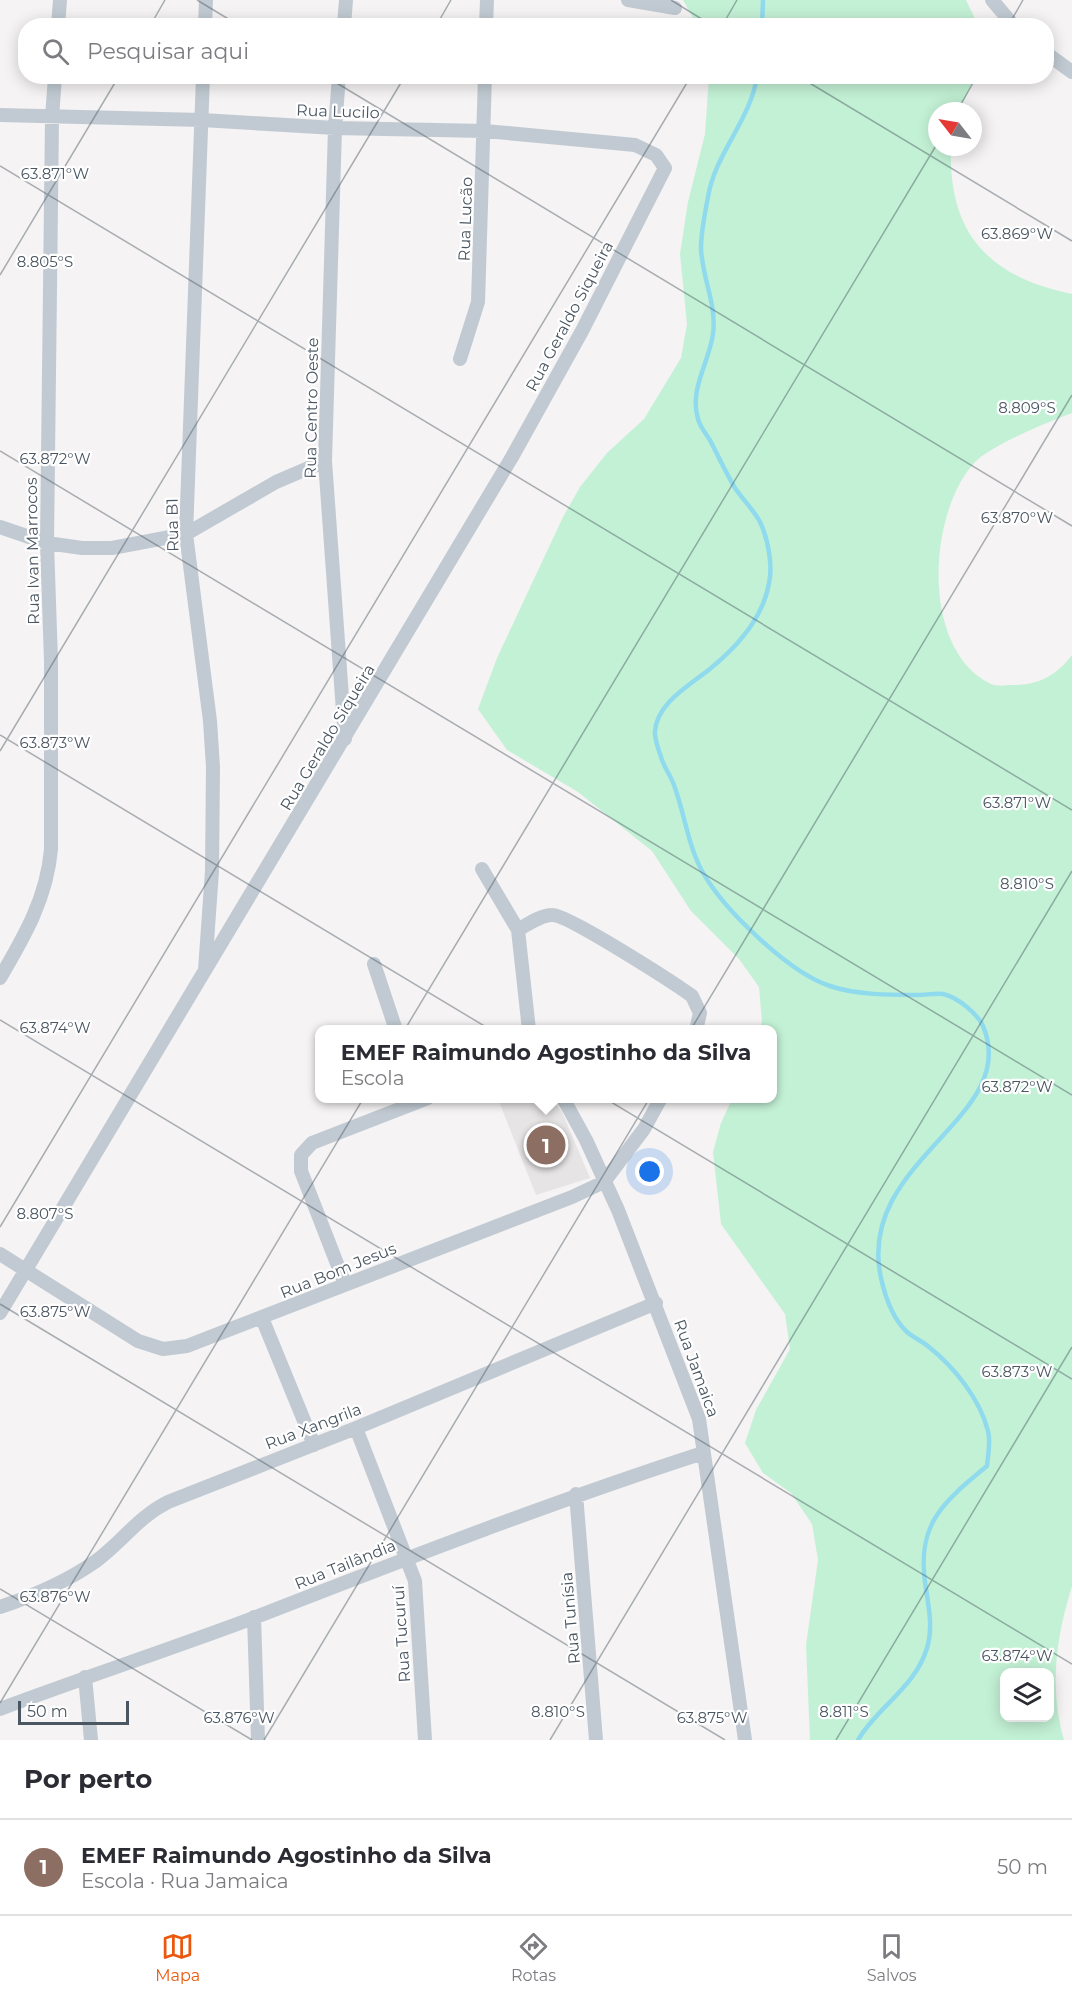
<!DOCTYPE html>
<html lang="pt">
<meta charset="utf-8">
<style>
body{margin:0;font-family:Montserrat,sans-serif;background:#f2f2f3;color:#2b2b33}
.controls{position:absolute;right:18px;bottom:18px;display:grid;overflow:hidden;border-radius:12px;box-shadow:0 3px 15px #0003}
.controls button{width:54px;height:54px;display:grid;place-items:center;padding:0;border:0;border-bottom:2px solid #e1e1e2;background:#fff;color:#2b2b33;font:30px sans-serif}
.compass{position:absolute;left:928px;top:102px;width:54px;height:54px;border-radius:50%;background:#fff;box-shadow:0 3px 15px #0003;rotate:301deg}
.scale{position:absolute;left:18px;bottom:15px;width:111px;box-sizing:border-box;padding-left:6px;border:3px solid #4a5661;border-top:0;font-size:16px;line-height:21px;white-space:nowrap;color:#4a5661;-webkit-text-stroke:4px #fff;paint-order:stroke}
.you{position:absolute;left:650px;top:1172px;width:21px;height:21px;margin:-15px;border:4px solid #fff;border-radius:50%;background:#1a73e8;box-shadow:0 0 0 9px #1a73e833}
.badge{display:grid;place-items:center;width:39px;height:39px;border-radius:50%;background:#ea580c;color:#fff;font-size:20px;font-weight:700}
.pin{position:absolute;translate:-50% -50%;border:3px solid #fff;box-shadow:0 2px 6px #0006}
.popup{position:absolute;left:315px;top:1025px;width:462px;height:78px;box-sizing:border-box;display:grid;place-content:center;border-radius:12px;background:#fff;filter:drop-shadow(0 2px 4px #0005);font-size:20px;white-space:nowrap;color:#7c7c81}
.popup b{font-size:22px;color:#2b2b33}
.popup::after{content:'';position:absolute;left:50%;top:100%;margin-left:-12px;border:12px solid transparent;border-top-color:#fff}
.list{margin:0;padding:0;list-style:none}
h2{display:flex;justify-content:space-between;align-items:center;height:78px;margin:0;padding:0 24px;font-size:26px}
h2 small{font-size:20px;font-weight:400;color:#7c7c81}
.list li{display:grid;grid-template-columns:39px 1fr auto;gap:18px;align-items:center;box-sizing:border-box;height:96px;padding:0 24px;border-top:2px solid #e1e1e2}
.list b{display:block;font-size:22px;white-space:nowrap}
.list p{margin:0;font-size:20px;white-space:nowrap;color:#7c7c81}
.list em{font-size:20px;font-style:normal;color:#7c7c81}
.icon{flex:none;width:33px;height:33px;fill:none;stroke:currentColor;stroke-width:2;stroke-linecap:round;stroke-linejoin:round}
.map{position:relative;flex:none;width:1072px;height:1740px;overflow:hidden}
.search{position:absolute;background:#fff;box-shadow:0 3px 15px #0003;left:18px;right:18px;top:18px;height:66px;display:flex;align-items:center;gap:15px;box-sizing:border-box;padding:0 21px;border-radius:24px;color:#7c7c81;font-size:22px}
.sheet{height:174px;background:#fff}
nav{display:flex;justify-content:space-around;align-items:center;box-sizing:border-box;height:84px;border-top:2px solid #e1e1e2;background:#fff;font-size:16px;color:#7c7c81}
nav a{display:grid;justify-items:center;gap:3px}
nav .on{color:#ea580c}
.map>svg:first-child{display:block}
.education{fill:#e6e4e5}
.green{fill:#c3f1d5;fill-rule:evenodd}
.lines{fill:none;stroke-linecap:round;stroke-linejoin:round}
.stream{stroke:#90daee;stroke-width:4.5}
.minor{stroke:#c1cad2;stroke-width:14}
.ticks{fill:none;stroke:#4a5661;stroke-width:1.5;stroke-opacity:0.45}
.labels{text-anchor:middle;stroke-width:4.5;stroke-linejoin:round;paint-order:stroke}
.street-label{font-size:16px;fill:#4a5661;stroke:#fff}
.ticks-label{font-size:15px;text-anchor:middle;fill:#4a5661;stroke:#fff;stroke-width:4.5;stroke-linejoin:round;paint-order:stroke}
</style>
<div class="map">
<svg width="1072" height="1740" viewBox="0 0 1072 1740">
<rect width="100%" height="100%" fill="#f5f3f3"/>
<!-- education -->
<path class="education" d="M498,1099H551L562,1112L590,1178L536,1195Z"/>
<!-- green -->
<path class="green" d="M683,0H966L978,25H697Z
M709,77H975L959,111H937V147H951C948,234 989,277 1072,294V413C1048,422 991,445 974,463C928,514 920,650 991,684C997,687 1007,685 1014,685C1039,685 1057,675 1072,655V1586C1056,1638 1049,1687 1064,1740H810L806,1645L818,1560L812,1524L791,1493L763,1473L745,1443L756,1410L790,1349L785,1314L721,1224L713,1152L721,1123L732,1099L772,1098V1030L759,1029L762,1022L759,987L739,959L691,911L652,851L578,792L507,750L478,709L497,658L563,517L580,487L607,453L644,419L681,358L687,324L680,254L688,202L705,134ZM1004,1672H1050V1718H1004Z"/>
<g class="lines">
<!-- stream -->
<path class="stream" d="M762,26L763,0
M757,76C751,120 715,153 708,197C705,213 701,232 701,248C702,278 717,304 713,334C709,363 689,389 698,419C700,427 707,435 711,442C719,458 726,473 735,488C743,500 755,511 761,524C768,540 773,566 769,583C763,618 738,646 711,668C692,684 657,702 655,731C654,738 659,751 661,757C664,768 672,777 675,788C685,816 688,845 702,871C723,909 789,973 830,986C856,995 890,995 917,995C925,995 936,993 943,994C957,997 977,1013 983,1026C1022,1118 855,1160 881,1278C885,1296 893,1319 907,1332C914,1338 922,1341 929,1347C954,1367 980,1399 988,1431C991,1442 988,1455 987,1466C942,1503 915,1525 926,1589C929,1609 933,1628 927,1648C915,1688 877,1707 858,1740"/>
<!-- minor -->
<path class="minor" d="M628,0L675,8
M992,0L1014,26
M58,26L60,0
M205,26L206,0
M344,26L346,0
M486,26L487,0
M1046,53L1072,72
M203,76L186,534L210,721L213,767L212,871L205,970
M339,76L335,128L325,461L345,739
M0,115L202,120L335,128L485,131L635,145L656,155L665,168L582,331L512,457L0,1313
M460,359L478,302L485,76
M0,527L47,543L82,548H112L186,534L276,482L325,461
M482,869L518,930L529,1030
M518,930C528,924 541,915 552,915C567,914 674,983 692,996L700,1013L696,1030
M374,964L396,1030
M0,978C24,937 47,898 51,849V661L47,543L52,118L55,76
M563,1098L586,1140L618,1210L699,1419L745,1740
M0,1254L138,1341L163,1349L187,1346L572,1197L604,1182L644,1129L661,1098
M345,1284L301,1171V1155L312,1143L428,1098
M262,1318L314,1445
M356,1428L415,1581L425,1740
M576,1494L596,1740
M0,1607C33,1596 68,1581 96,1561C123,1541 138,1517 168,1502L356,1428L656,1303
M254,1617L258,1740
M85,1677L91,1740
M0,1709C85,1677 171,1649 256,1617C405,1559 552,1502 703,1453"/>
</g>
<!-- ticks -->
<path class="ticks" d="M197,0L240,26M671,0L713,26M150,26L165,0M436,26L451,0M722,26L737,0M1008,26L1023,0M325,76L1072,526M798,76L1072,241M957,111L977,76M0,166L1072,810M0,275L119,76M0,451L1072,1095M0,735L1072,1379M0,751L405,76M0,1020L1072,1664M0,1227L691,76M0,1304L725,1740M0,1589L252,1740M0,1703L937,144M264,1740L1072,395M550,1740L1072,871M836,1740L1072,1347"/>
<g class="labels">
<!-- street labels -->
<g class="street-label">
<text transform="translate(338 111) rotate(2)" y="6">Rua Lucilo</text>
<text transform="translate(465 219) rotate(-88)" y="6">Rua Lucão</text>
<text transform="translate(569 316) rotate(-62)" y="6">Rua Geraldo Siqueira</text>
<text transform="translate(311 408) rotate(-89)" y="6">Rua Centro Oeste</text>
<text transform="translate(172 525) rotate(-91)" y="6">Rua B1</text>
<text transform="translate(32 551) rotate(-91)" y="6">Rua Ivan Marrocos</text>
<text transform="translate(327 737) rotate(-59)" y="6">Rua Geraldo Siqueira</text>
<text transform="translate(338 1270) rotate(-22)" y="6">Rua Bom Jesus</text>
<text transform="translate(697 1368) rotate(70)" y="6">Rua Jamaica</text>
<text transform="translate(313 1426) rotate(-21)" y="6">Rua Xangrila</text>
<text transform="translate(345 1564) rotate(-22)" y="6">Rua Tailândia</text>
<text transform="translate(570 1618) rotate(-95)" y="6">Rua Tunísia</text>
<text transform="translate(401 1634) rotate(-94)" y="6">Rua Tucuruí</text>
</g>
</g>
<g class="ticks-label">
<text x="55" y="179">63.871°W</text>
<text x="1017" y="239">63.869°W</text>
<text x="45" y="267">8.805°S</text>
<text x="1027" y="413">8.809°S</text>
<text x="55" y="464">63.872°W</text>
<text x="1017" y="523">63.870°W</text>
<text x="55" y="748">63.873°W</text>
<text x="1017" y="808">63.871°W</text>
<text x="1027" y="889">8.810°S</text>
<text x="55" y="1033">63.874°W</text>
<text x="1017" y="1092">63.872°W</text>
<text x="45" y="1219">8.807°S</text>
<text x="55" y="1317">63.875°W</text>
<text x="1017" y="1377">63.873°W</text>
<text x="55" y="1602">63.876°W</text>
<text x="1017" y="1661">63.874°W</text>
<text x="558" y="1717">8.810°S</text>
<text x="844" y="1717">8.811°S</text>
<text x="239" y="1723">63.876°W</text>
<text x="712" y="1723">63.875°W</text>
</g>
</svg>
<div class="controls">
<button><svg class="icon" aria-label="layers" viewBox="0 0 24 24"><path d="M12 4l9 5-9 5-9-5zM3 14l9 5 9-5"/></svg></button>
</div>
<svg class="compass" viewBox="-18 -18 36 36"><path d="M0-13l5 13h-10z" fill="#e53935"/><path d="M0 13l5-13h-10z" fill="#7c7c81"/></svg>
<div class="scale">50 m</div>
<div class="you"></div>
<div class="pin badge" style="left:546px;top:1145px;background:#8d6e63">1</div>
<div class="popup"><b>EMEF Raimundo Agostinho da Silva</b>Escola</div>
<div class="search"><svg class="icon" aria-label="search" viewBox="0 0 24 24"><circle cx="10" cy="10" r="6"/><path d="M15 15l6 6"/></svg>Pesquisar aqui</div>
</div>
<section class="sheet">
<h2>Por perto<small></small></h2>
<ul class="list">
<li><span class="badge" style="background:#8d6e63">1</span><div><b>EMEF Raimundo Agostinho da Silva</b><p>Escola · Rua Jamaica</p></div><em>50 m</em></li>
</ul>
</section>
<nav>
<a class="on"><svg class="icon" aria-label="map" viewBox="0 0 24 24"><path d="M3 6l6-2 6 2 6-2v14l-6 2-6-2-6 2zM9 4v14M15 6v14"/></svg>Mapa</a>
<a><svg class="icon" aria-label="directions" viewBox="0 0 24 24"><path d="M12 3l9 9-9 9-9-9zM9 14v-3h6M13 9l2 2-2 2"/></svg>Rotas</a>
<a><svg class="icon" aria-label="saved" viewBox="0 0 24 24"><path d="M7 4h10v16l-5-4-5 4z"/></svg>Salvos</a>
</nav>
